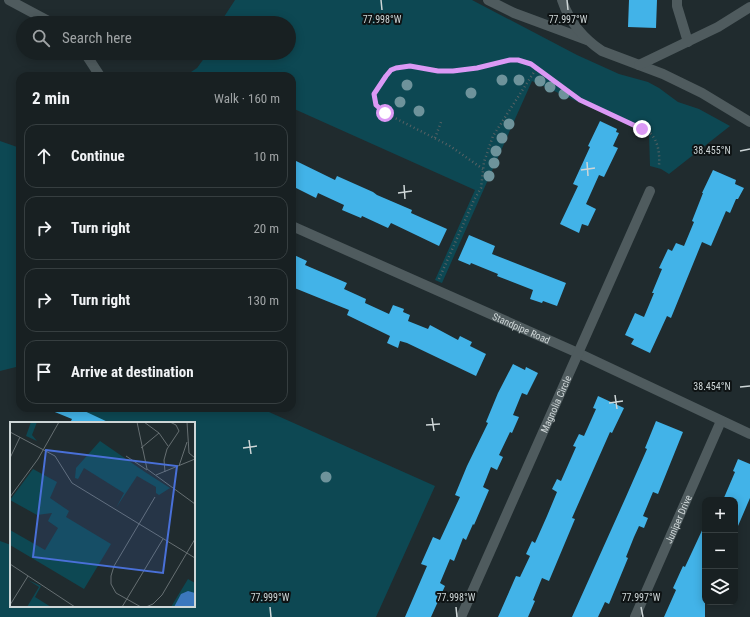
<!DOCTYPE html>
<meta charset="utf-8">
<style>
body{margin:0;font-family:"Roboto Condensed",sans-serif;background:#252d2f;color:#f1f3f6}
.controls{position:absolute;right:12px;bottom:12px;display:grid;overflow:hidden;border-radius:8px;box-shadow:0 2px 10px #0003}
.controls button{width:36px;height:36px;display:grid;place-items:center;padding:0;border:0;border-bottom:1px solid #363e40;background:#182022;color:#f1f3f6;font:20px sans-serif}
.stop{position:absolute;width:12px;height:12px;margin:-9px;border:3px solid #db99f5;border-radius:50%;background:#fff}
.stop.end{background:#db99f5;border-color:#fff;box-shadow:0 1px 4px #0008}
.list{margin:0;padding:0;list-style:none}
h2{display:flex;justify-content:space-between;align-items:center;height:52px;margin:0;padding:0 16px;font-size:17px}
h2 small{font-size:13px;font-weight:400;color:#9fa3a5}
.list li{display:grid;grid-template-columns:26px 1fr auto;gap:12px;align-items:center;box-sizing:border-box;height:64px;margin:0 8px 8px;padding:0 8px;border:1px solid #363e40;border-radius:12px}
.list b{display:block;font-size:15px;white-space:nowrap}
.list em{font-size:13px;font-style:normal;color:#9fa3a5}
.icon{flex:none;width:22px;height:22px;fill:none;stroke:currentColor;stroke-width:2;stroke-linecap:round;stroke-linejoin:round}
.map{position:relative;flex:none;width:750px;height:617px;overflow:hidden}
.search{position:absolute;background:#182022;box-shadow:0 2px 10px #0003;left:16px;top:16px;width:280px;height:44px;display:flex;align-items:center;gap:10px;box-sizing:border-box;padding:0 14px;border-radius:22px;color:#9fa3a5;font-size:15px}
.panel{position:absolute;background:#182022;box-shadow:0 2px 10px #0003;left:16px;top:72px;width:280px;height:340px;border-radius:12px}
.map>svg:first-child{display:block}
.green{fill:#0d4853}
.building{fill:#42b3e8}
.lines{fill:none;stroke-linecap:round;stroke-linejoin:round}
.path{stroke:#586264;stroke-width:2.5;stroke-dasharray:1 3;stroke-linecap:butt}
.minor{stroke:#4f5b5e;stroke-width:10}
.tree{fill:#6e939b}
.route{stroke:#db99f5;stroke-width:5}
.ticks{fill:none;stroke:#ced6d7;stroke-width:1.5}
.labels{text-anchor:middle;stroke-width:4;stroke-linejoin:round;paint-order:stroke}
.street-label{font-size:10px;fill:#ced6d7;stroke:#0e1314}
.inset-road{fill:none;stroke:#666f72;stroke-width:1}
.view{fill:#4970d8;fill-opacity:0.15;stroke:#4970d8;stroke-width:2}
.inset-edge{fill:none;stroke:#ced6d7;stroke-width:2}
.ticks-label{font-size:10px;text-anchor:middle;fill:#ced6d7;stroke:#0e1314;stroke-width:4;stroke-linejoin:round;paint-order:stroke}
</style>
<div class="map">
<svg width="750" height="617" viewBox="0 0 750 617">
<rect width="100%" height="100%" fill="#202b2e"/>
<!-- green -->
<path class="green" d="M235,0H472L577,55L619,74L648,82L659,88L678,102L699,109L730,126L669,174L661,169L650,166L649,134L532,81L442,283L435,280L475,190L292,108V76H185L197,68L208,53H289V23H220Z
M0,141L20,148V366L0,371Z
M73,408H260L435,486L376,617H0V541L11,545V606H194V423H106Z"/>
<!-- building -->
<path class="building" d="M629,0H657L656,28L628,27Z
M600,121L617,129L616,132L619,133L613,146L618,148L604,177L599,175L586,204L596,209L588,226L582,224L579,233L560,224L578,186L573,184L590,147L588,146Z
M292,159L335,180L337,176L373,192L377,195L412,210L411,213L447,229L439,246L391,223L388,228L362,216L361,218L342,210L344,205L318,193L316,198L292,186Z
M713,170L736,180L735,184L744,188L738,199H736L730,213L726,211L711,246L702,242L671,318L667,316L650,353L631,344L634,339L625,335L635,313L644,317L654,293H652L662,269L659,268L668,249L672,251L676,243L684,246L694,222L692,221L703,193H702Z
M469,235L495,246L492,254L566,283L557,306L543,301L542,303L530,299L533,290L497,276L498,274L471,263L470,265L458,260Z
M292,254L307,261L305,265L347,283L344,289L366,299L365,303L389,314L393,305L404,309L403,312L410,315L408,321L428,329L430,325L458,340L460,336L472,342L470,346L486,354L476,376L407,343L400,341L398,348L387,343L390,336L347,315L349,310L292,287Z
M513,364L525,370L526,367L538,373L527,395L522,393L513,415L519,417L512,433L510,432L499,455L503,457L497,470L491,467L483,487L489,490L474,525L473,524L466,540L463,538L454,561L450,559L440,583L445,586L431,617H405L427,566L421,564L433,537L440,540L460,497L455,495L467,466L488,423L486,422L498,393Z
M598,396L624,408L612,433L610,432L572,518L575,519L549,581L542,578L533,600L535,601L528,617H498L516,576L520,577L530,556L526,554L532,541L535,543L547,516L557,492L552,489L557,479L561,481L576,447L573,446L579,434L584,436L596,409L593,408Z
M45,408H78L110,423H70L72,419Z
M656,421L683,432L658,494L653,492L643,516L648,518L644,528L639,526L634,537L626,557L628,558L609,604L605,602L598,617H572L625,499L647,449L645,448Z
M738,459L750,464V498L735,533V500H723L735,472L733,471Z
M705,524V617H664L676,590L673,588L683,566L685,567Z"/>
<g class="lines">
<!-- path -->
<path class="path" d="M435,138L441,122
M483,169L450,146L385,113L376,105L374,94L388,73L393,68L401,66H410L446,71L477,68L510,60H522L531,64L580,100L651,134C658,141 660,154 659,165
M439,279L474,200L481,188L484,162L493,136L536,69"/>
<!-- minor -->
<g class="minor">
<path d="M9,0L52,23"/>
<path d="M488,0L514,13L587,40"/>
<path d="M562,0C569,21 584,39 602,51L663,74L702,93L750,122"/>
<path d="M677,0V6L688,42"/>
<path d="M85,53L100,76"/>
<path d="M639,65L718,27L750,7"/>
<path id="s1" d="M292,226L578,353L750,434"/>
<path id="s2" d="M461,617L650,191"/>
<path id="s3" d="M635,617L721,421"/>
</g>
</g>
<!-- trees -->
<g class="tree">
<circle cx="502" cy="80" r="5.5"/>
<circle cx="519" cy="80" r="5.5"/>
<circle cx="540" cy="81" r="5.5"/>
<circle cx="407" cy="85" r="5.5"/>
<circle cx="550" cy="87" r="5.5"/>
<circle cx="471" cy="93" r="5.5"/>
<circle cx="564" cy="94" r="5.5"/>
<circle cx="400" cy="102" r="5.5"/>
<circle cx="419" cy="111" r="5.5"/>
<circle cx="509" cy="124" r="5.5"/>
<circle cx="502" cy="138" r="5.5"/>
<circle cx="496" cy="151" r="5.5"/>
<circle cx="494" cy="163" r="5.5"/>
<circle cx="489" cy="176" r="5.5"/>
<circle cx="326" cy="477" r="5.5"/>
</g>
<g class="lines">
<!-- route -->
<path class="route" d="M385,113L376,105L374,94L386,76L391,70L396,68L410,66L438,71H453L477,68L510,60H518L531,64L580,100L642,129"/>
</g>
<!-- ticks -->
<path class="ticks" d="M381,0L382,10M567,0L568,10M740,151L750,149M587,162L588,176M581,170L595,168M404,185L405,199M398,193L412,191M740,387L750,386M615,395L617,409M609,403L623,401M432,418L434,431M426,425L440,424M249,440L251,454M243,448L257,446M270,607L271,617M456,607L457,617M641,607L643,617"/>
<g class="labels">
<!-- street labels -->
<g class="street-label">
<text dy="4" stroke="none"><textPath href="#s1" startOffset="251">Standpipe Road</textPath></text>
<text dy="4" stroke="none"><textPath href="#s2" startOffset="233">Magnolia Circle</textPath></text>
<text dy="4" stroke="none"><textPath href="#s3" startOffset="107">Juniper Drive</textPath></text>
</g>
</g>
<!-- overview -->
<g transform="translate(10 422)">
<rect width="185" height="185" fill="#202b2e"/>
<path d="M21,0H27L22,13L27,19L16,14ZM90,19L135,50L160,66L149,73L146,71V65L127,54L106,86L114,71L74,46L68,57L65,56L66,46ZM23,47L47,60L40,76L59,89L56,95L101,122L74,167L0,123V108L35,128L48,106L38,99L42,91L27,93L0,78ZM178,157L185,161V185H161ZM18,158L31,164L25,175L41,185H17L29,165Z" fill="#0d4853"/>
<path d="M178,169L185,171V185H164L171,172Z" fill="#3b77bd"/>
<path class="inset-road" d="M127,0L137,47L185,82M134,0L149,11M177,0L179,31L185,36M0,10L45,34L62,61L185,136M131,26L149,11L158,24M116,34L137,48M0,36L10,15M169,44L177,20M155,50L154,38L157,27L169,9L166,3L160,0M146,53L185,37M0,75L28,37L49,0M0,142L65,185M0,183L18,154M112,185L153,117M131,185L106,171L101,162V154L104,144L145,75M136,185L143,182L152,173L185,117"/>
<path class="view" d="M36,28L167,44L153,151L23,135Z"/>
<rect width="185" height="185" class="inset-edge"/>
</g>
<g class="ticks-label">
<text x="382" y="23">77.998°W</text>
<text x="568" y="23">77.997°W</text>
<text x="712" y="154">38.455°N</text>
<text x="712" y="390">38.454°N</text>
<text x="270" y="601">77.999°W</text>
<text x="456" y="601">77.998°W</text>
<text x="641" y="601">77.997°W</text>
</g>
</svg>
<div class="controls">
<button>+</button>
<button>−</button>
<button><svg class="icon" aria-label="layers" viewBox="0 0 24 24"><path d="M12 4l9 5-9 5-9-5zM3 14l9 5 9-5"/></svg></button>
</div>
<div class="stop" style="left:385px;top:113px"></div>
<div class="stop end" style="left:642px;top:129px"></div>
<div class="search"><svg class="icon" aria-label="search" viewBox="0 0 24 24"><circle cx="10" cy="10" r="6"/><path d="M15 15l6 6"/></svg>Search here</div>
<section class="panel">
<h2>2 min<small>Walk · 160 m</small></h2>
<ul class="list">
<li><svg class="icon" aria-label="ahead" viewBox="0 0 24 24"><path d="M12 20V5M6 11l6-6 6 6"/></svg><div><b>Continue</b></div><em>10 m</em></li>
<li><svg class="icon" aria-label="right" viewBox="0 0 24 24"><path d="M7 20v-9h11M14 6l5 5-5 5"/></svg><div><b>Turn right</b></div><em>20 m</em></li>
<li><svg class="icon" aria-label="right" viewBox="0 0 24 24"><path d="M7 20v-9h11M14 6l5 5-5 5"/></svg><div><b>Turn right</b></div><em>130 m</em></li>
<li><svg class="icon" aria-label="arrive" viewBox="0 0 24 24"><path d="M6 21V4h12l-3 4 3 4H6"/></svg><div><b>Arrive at destination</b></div></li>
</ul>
</section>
</div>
